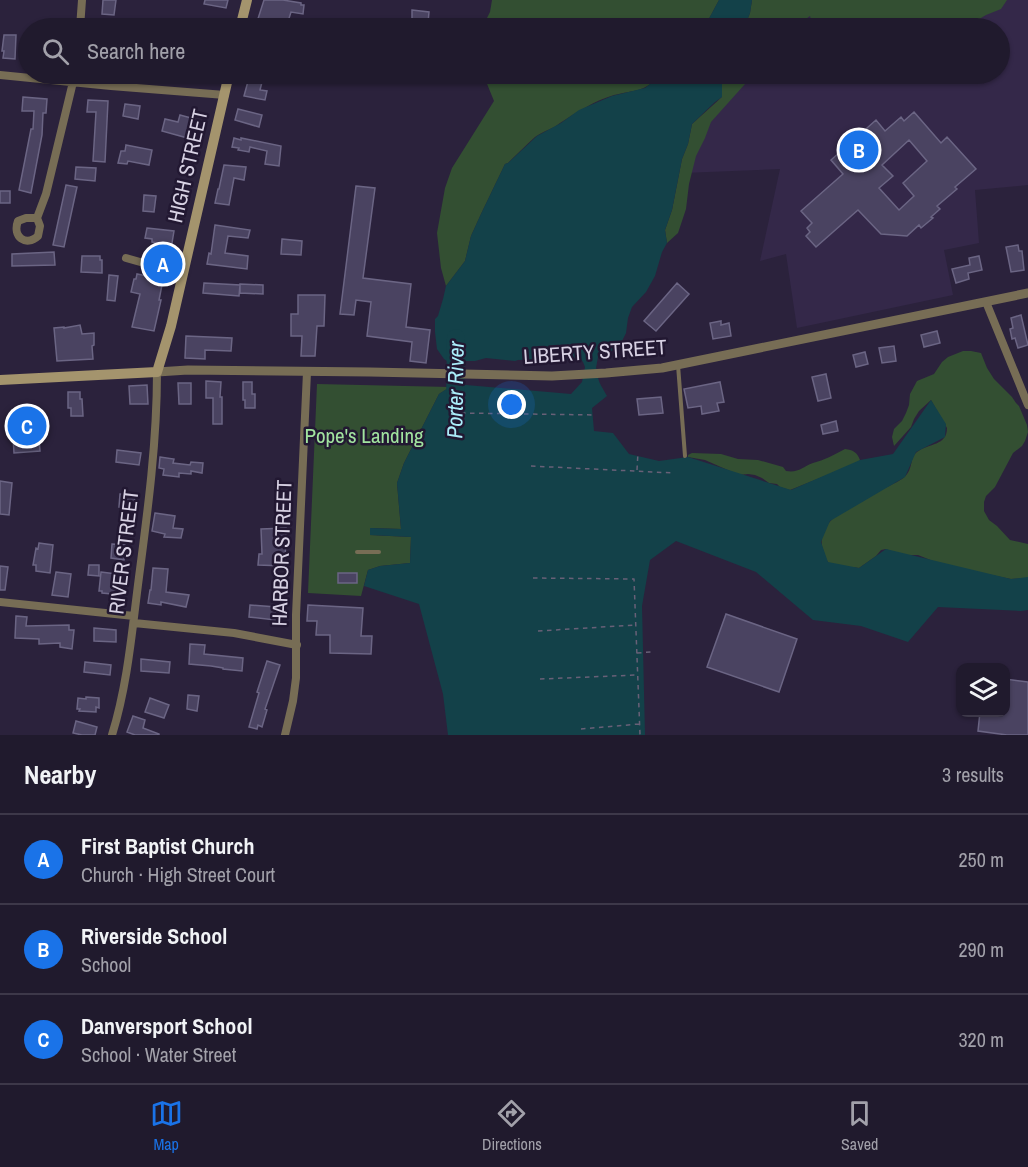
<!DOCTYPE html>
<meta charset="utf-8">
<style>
body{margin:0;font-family:"Archivo Narrow",sans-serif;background:#2d2739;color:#f1f3f6}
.controls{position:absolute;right:18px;bottom:18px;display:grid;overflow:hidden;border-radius:12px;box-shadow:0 2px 4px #0004}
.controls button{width:54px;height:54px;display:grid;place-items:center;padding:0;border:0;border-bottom:2px solid #3d3849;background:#201a2d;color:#f1f3f6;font:30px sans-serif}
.you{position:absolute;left:512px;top:405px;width:21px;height:21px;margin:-15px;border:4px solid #fff;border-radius:50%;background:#1a73e8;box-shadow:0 0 0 9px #1a73e833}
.badge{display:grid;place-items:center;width:39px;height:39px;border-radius:50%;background:#1a73e8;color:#fff;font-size:20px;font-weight:700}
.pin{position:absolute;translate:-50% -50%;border:3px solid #fff;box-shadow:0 2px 6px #0006}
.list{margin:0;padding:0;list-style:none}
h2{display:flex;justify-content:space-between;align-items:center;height:78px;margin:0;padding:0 24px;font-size:26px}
h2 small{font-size:20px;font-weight:400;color:#a2a1aa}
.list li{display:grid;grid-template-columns:39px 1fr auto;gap:18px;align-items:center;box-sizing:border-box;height:90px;padding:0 24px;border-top:2px solid #3d3849}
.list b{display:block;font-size:22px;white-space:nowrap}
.list p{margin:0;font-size:20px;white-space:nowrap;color:#a2a1aa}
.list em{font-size:20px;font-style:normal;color:#a2a1aa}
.icon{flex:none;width:33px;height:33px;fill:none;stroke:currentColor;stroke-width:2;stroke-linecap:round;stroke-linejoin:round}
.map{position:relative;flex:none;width:1028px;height:735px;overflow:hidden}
.search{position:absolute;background:#201a2d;box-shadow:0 2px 4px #0004;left:18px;right:18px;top:18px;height:66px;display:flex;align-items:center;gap:15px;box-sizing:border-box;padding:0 21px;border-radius:33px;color:#a2a1aa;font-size:22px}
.sheet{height:348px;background:#201a2d}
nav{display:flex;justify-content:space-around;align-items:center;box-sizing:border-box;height:84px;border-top:2px solid #3d3849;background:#201a2d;font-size:16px;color:#a2a1aa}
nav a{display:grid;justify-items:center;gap:3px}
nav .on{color:#1a73e8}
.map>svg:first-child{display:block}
.built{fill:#342849}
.green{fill:#334f32}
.water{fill:#134149}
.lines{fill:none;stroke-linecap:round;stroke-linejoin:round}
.river{stroke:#134149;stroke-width:18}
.building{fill:#4a4361;stroke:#6b6584;stroke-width:1.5;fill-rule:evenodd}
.path{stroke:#686077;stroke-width:1.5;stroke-dasharray:4.5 4.5;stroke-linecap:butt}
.service{stroke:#776d55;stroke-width:4}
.minor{stroke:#776d55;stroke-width:8}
.tertiary{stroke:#776d55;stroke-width:9}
.secondary{stroke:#a4946d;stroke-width:10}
.labels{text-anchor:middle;stroke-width:5;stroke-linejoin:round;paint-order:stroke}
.street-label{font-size:21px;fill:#d7d1e3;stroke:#221832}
.park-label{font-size:21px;fill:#a1e39f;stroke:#221832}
.water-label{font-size:22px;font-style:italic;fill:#abedfa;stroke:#221832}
</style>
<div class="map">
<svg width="1028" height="735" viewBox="0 0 1028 735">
<rect width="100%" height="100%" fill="#2b223c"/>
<!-- built -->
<path class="built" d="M796,0H1028V185L975,190L979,243L944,250L953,295L797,328L786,254L760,261L780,169L683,173L696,131L738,74H1000V28H771Z"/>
<!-- green -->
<path class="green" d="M492,0H719L704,28H482L490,12Z
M752,0H1007L1001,9L986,15L964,28H814L810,16L793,28H744L750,13Z
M483,74H659C648,92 633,90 614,95C594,101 577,112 560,123C553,129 543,131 535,137C526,145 517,154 508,163L505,164L481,214L471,236L465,261L446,286L441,268L437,233L445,188L452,168L494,101Z
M726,74H754L711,122L705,138L696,156L689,184L686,209L678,233L667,243L665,230L672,210L682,159L688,144L692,124L722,97V82Z
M963,351H971L981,353L987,368L994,379L1012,397L1016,403L1019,406L1027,425L1028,432L1025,441L1022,446L1013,453L995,487L986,496L984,502V511L989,520L997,526L1010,540L1028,544V578L1011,579L943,565L918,555H901L886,549L881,550L876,556L859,568C852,567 832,567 828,562C825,559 824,554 823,550C811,513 879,494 902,479C914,471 909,458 917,452C929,443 947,446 947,428L931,400L919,411L914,419L911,427L894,446L892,437L894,429L902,421L906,413L909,405L910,394L917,381L934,374L942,362L948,357Z
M317,384L450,387L439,394L404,463L397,483L401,529L370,528V535L411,537L410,563L380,566L368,570L361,596L308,593Z
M845,449C853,450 857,452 860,460L857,463L790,490L780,487L777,484L769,483L762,478L755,475L748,474L739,475L705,460L688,457V455L692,453L721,454L738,459L758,460L783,467L786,471C799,473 802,467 813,463C824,460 834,455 845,449Z"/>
<!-- water -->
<path class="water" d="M719,0H752L750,13L744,28H704Z
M659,74H726L722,82V97L715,102L692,124L688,144L682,159L672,210L665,230L667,243L662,252L655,276L646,292L632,307L628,318L626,333L621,343L616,349L598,357L596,368L598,371C596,380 603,388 607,396L592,408L594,431L613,433L629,454L659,461L688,457L791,490L860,460L893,454L931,400L946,424L945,437L916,452L905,477L830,521L821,542L828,562L859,568L886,549L1011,579L1028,577V610L1021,611L938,607L908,642L861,626L813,620L756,572L676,541L650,560L642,606L645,735H448L443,694L419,604L364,586L368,570L380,566L410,563L411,537L370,535V528L401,529L397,483L404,463L439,394L454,384L571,394L582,382L585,367L583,362L580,358H572L573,360L564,359L559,361L550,359L518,360L515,361L486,358L475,361H447L444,359L437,349L435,332V319L438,316L443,299L446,286L465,261L471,236L481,214L505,164L508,163L537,136L561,123L579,110L612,96L645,88L654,81Z"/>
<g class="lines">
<!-- river -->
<path class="river" d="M455,406L456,338"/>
</g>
<!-- building -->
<path class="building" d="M103,0H116L114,15L102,14Z
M205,0H228L226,8L204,4Z
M264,0H283L301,3V5H304L303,14L291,12L286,28H255Z
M412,10L429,12L428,23L412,22Z
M4,35H16L15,59L3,58L4,51H2Z
M250,74H264L260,90L267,91L265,100L244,96Z
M23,97L47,99L46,113H43L42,135L31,193L19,190L31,129H33L34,111H22Z
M88,100L108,101L105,162L93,161L96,112H87Z
M125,104L140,106L138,119L123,116Z
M238,109L262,115L259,127L235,120Z
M914,112L941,143L947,137L976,169L955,187L957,189L937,206L940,209L931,217L933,218L921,228L919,225L907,236L881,234L858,210L816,247L806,236L810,232L807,228L812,223L801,211L843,174L831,160L876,120L885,131L901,117L904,121ZM909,140L927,161L903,183L914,196L899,210L879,188L893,176L882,165Z
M180,115L195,119L191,139L162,131L165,119L178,122Z
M234,138L241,140V138L281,146L279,166L265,164L267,151L250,147L249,152L238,150L239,148L232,147Z
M126,145L152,150L149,165L128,161L127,164L118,163L121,151H125Z
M224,165L246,167L244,180L234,178L229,205L215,203L218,189H219Z
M76,167L96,168L95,181L75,179Z
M66,185L77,187L64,247L53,245Z
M356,186L375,188L363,278L411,284L406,327L430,330L426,363L410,361L412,342L367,336L371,302L356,300L354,315L340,314Z
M0,191H10V203H0Z
M144,195L156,196L154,212L143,211Z
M215,225L250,230L248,238L228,236L225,253L248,256L247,269L207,264L209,253L211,254Z
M147,228L174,231L171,249L158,247V243L152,242V239L145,238Z
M282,239L302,241L301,255L281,254Z
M1018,245L1019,251H1022L1024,270L1011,272L1006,247Z
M54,252L55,265L12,266V254Z
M82,256H100V260H102V273L81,272Z
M979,256L982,270L968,273L969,279L956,283L952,269L970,265L969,258Z
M148,273L158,275L157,279L163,280L159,300H161L154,331L132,327L140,294L131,292L134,279H136L137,274L147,276Z
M109,275L118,276L115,301L107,300Z
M204,283L240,285L239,296L203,293Z
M677,283L689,294L656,331L644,321Z
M240,284L263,285V294L240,293Z
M298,295H325L324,326H317L315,356H301L302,336H291V314H298Z
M1021,315L1028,345L1018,348L1015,338L1012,339L1010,329L1013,328L1011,318Z
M721,321V325L729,323L731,336L713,339L710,323Z
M80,325L82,334L94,333V345L92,346L93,359L57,361L54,328L64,327V328Z
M937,331L940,343L924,347L921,335Z
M186,336L232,338L231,351L205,350V359L185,358Z
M894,346L896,361L882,363L879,348Z
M865,352L868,364L856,367L853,355Z
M826,374L831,398L818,401L812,377Z
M206,381L221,382L220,397H222V424H213V398H206Z
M243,382H252V394H255V408H245V400H243Z
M720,382L724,402L717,403L719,411L702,414L701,406L688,408L684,389Z
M178,383H191V404H179Z
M147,385L148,404H130L129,386Z
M68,392H80V399H82L83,416H71V408H68Z
M661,397L663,413L639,415L637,399Z
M37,408L38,422L43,421L44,437H39L40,451L14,453L13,437H9L8,423L13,422L12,410Z
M836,421L838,431L823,434L821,425Z
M117,450L141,453L139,465L116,462Z
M160,457L174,459L173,463L190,465L191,462L203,463L202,473L191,471V474L179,473V477L163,475L164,469L159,468Z
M0,481L12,483L9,515L0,514Z
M120,494L135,495L134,508L119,507Z
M155,513L175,516L173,528L183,529L181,538L164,537L165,534L152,531Z
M286,528L285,566L258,565L259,554H262L261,529Z
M39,543L53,545L50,573L36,571V565H33L36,548L38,549Z
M112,544L125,545L124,560L111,558Z
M89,565H99V576L88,575Z
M0,566L8,567L5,590H0Z
M153,568L168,569L166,592L189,595L186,607L161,602V605L148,603L150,590H151Z
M56,572L71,574L68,597L52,595Z
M101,572L124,575L122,595L102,593V591H99Z
M338,573H357V583H338Z
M250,605L276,607L275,620L249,617Z
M308,605L363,608L361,636H372L371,654L330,653V635H316L317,621H307Z
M726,614L797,639L779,692L707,667Z
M16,616L27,617L26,626L69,625V630H74L72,649L60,647V643L39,644V639L15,638Z
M94,628L116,630V642L94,641Z
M190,644L205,645L204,654L243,658L242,671L223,669V668L211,666L189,664Z
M141,659L170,662L169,673L141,671Z
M267,661L280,665L265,709L267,710L262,727L258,725L257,729L249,727L259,693L257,692Z
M85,662L111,665L110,675L84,672Z
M1005,679L1028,682V735H1007L978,731L980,712H1005Z
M188,695L199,696L197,711L187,709Z
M86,697L99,698V708L96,707V712L79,711L80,709H77L78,698L86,699Z
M150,698L169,705L164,718L145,712Z
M133,716L145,720L143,728L159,734V735H135L127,732Z
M76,721L97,727L95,735H82L73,733Z"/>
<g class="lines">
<!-- path -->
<path class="path" d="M461,413L596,415
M531,466L674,473
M637,470L638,452
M533,578L634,579L640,735
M538,631L635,625
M637,653L651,652
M540,679L637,675
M581,729L639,724"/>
<!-- service -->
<path class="service" d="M678,365L685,456
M357,552H379"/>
<!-- minor -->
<path class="minor" d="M80,28L82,0
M0,75L111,86L225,95
M26,218H37L40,226L38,236C26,247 12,237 18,221Z
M37,218L46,194L73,82L74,74
M126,258L172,271L183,273
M986,302L1028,405
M0,602L134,616
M134,623L234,633L297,645
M112,735C128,683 132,630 139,577C148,509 157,441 157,372
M285,735L293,701L296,678V615L307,372"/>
<!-- tertiary -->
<path class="tertiary" d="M157,372L188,370L370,372L552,376L606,373L662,368L1028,293"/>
<!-- secondary -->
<path class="secondary" d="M240,28L247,0
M0,380L157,372L171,326L229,74"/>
</g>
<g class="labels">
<!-- street labels -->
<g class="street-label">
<text transform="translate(188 166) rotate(-77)" y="7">HIGH STREET</text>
<text transform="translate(595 352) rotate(-4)" y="7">LIBERTY STREET</text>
<text transform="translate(124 552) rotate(-83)" y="7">RIVER STREET</text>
<text transform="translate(282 553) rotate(-88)" y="7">HARBOR STREET</text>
</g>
<!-- park labels -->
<g class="park-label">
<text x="364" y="443">Pope's Landing</text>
</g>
<!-- water labels -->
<g class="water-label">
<text transform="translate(455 390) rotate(-89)" y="8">Porter River</text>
</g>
</g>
</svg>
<div class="controls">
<button><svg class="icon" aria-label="layers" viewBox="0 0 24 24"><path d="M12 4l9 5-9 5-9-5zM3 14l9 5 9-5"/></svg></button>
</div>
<div class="you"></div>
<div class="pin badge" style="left:163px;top:264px">A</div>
<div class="pin badge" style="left:859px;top:150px">B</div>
<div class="pin badge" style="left:27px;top:426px">C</div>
<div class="search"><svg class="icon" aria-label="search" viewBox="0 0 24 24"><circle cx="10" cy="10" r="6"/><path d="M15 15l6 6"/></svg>Search here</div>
</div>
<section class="sheet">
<h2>Nearby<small>3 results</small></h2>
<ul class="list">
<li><span class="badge">A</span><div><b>First Baptist Church</b><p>Church · High Street Court</p></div><em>250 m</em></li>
<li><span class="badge">B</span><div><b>Riverside School</b><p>School</p></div><em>290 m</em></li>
<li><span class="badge">C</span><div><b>Danversport School</b><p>School · Water Street</p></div><em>320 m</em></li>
</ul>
</section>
<nav>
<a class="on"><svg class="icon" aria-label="map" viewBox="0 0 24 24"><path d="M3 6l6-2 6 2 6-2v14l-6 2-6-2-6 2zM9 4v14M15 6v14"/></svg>Map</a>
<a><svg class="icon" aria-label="directions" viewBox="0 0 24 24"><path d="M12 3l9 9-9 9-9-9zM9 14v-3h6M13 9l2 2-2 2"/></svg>Directions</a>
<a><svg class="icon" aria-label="saved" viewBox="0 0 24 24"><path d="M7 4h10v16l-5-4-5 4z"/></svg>Saved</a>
</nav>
